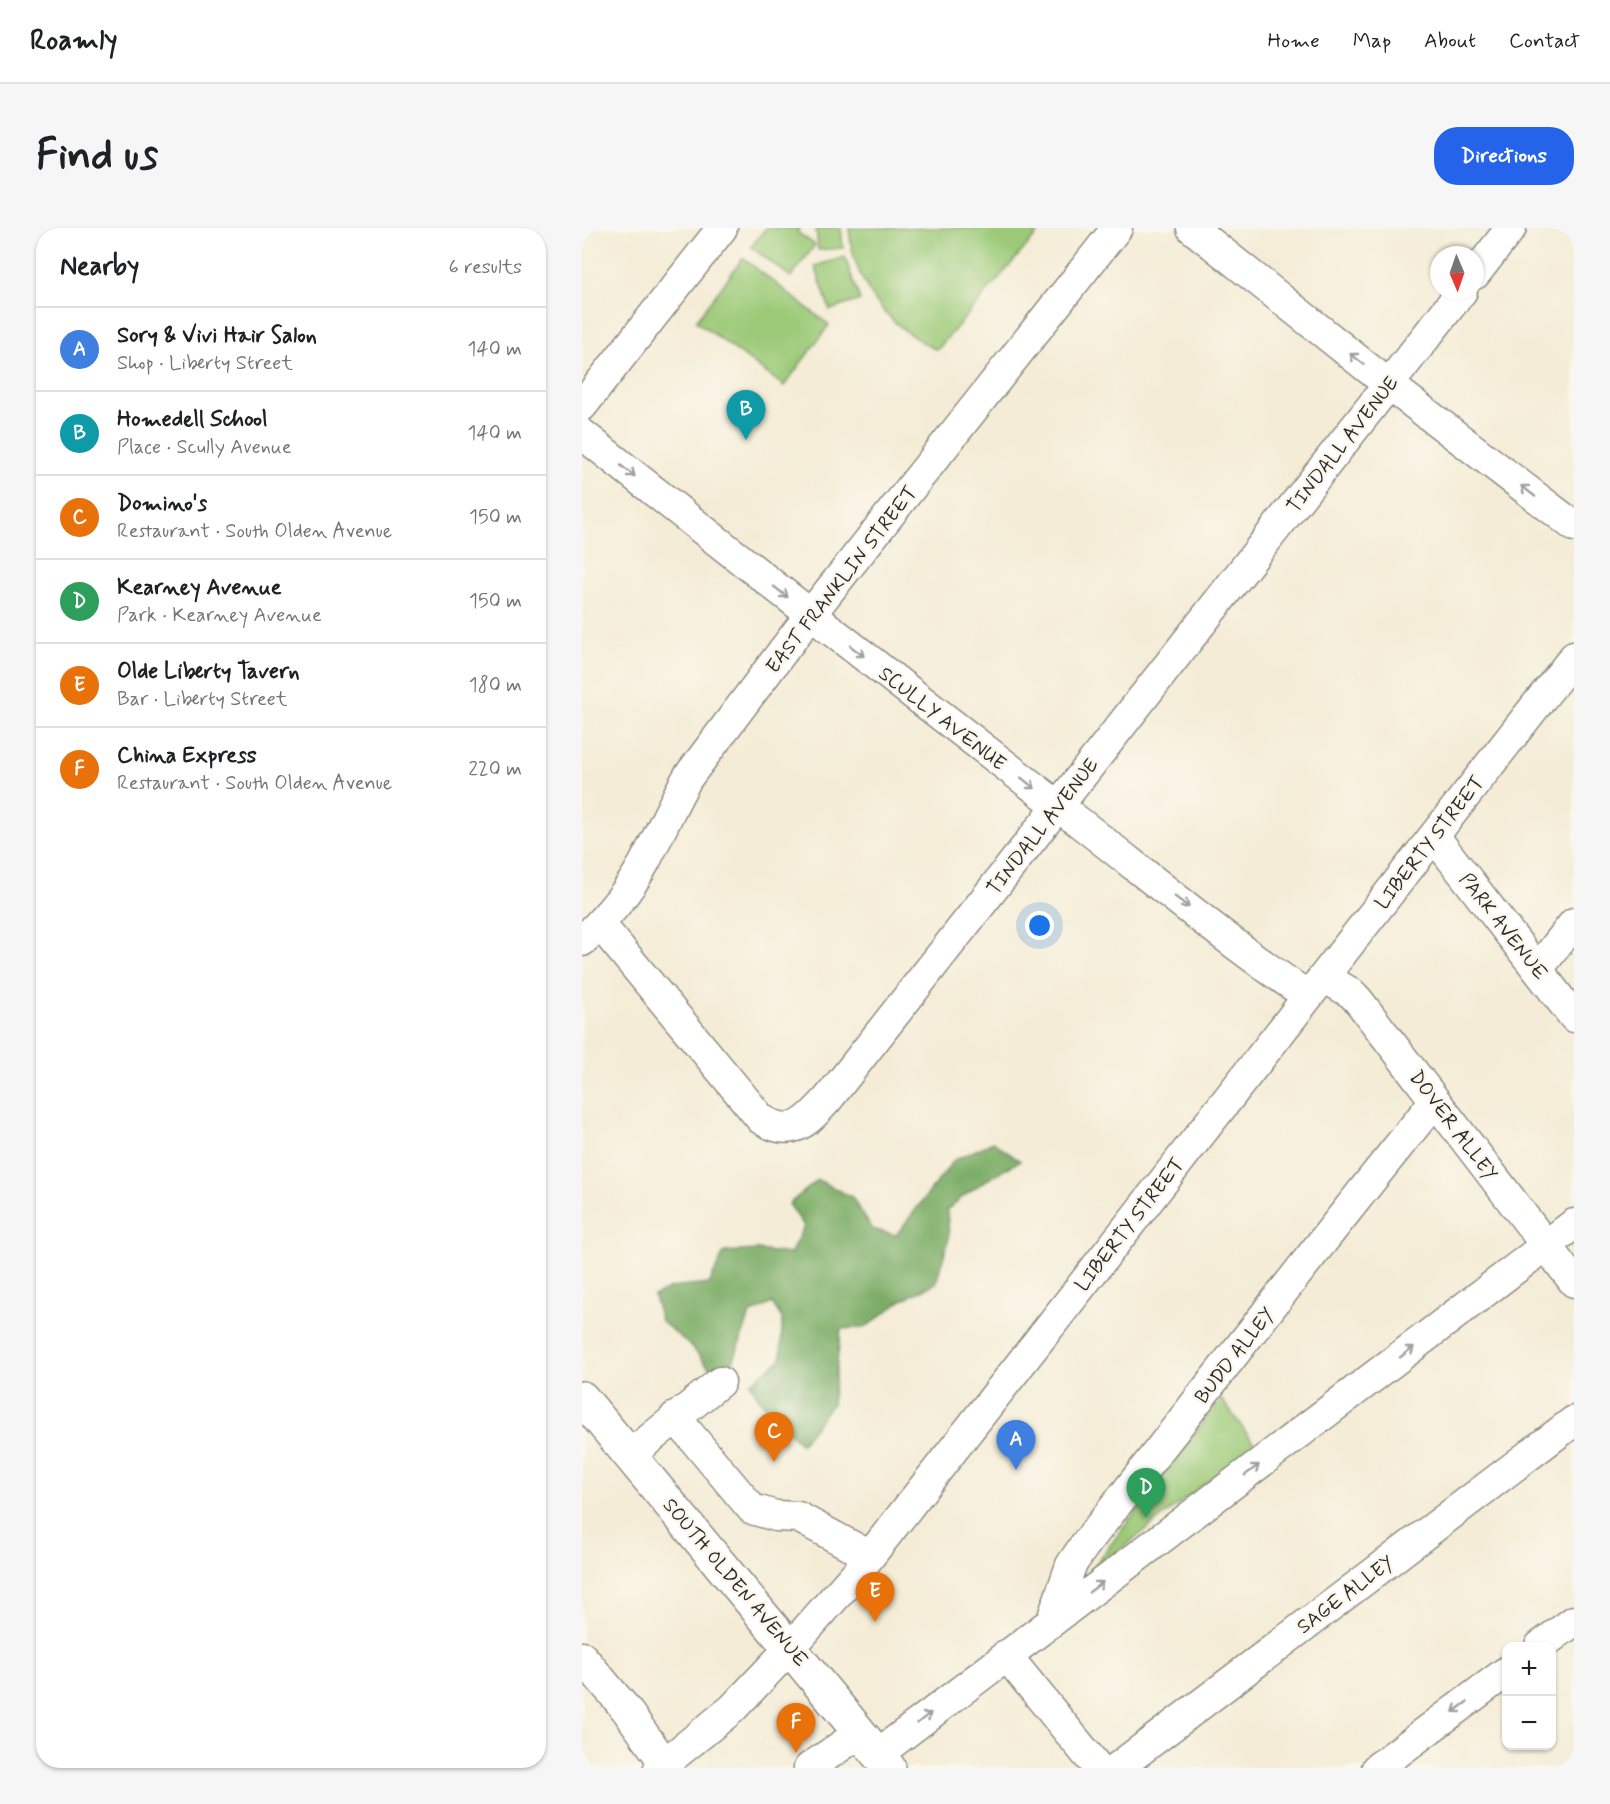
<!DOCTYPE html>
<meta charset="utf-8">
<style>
body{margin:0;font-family:Mynerve,sans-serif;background:#f6f6f6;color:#202124}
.controls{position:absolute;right:18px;bottom:18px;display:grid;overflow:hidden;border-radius:12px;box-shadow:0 2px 4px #0004}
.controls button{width:54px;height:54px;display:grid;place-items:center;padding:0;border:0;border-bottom:2px solid #e0e0e0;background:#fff;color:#202124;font:30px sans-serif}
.compass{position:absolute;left:848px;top:18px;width:54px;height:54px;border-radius:50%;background:#fff;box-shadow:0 2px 4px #0004;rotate:178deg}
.you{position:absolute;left:458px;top:698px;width:21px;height:21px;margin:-15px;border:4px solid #fff;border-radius:50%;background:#1a73e8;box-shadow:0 0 0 9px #1a73e833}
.badge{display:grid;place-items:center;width:39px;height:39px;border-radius:50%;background:#2563eb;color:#fff;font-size:20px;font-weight:700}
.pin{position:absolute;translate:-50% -50px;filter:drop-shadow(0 2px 3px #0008)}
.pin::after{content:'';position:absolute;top:32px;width:21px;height:18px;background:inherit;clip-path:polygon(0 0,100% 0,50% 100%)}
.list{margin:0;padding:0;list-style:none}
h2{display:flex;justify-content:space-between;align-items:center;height:78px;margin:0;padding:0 24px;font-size:26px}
h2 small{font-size:20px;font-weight:400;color:#757577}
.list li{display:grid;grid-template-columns:39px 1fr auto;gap:18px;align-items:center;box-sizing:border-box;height:84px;padding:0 24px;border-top:2px solid #e0e0e0}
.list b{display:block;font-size:22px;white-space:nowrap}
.list p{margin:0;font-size:20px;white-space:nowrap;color:#757577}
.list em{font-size:20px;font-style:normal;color:#757577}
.map{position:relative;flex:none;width:992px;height:1540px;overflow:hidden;border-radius:24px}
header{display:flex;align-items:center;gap:36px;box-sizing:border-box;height:84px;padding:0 30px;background:#fff;border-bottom:2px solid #e0e0e0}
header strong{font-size:28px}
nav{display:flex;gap:33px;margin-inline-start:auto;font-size:21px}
.intro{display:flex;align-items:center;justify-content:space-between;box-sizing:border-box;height:144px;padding:0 36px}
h1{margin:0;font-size:42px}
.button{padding:15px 27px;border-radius:24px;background:#2563eb;color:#fff;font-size:21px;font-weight:700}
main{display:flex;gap:36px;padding:0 36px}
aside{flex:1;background:#fff;border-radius:24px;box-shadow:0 2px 4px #0004}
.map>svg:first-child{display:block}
.green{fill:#9cca78;stroke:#647a52;stroke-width:1.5}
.forest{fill:#7dae68;stroke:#546c4a;stroke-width:1.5}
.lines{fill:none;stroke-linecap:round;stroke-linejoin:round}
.minor-casing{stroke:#908c80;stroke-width:33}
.major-casing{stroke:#908c80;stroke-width:36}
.minor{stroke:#fff;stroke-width:30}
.major{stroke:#fff;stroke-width:33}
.oneway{stroke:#a0a0a0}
.labels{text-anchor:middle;stroke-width:5;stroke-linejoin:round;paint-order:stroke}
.street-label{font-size:20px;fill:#2b2b2b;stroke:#fbf7ec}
</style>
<header>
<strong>Roamly</strong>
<nav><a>Home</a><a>Map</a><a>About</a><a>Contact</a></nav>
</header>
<div class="intro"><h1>Find us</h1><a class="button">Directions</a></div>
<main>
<aside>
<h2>Nearby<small>6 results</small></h2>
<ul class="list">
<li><span class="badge" style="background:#3f7fe0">A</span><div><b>Sory &amp; Vivi Hair Salon</b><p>Shop · Liberty Street</p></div><em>140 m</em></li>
<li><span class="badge" style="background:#0f9aa8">B</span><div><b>Homedell School</b><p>Place · Scully Avenue</p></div><em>140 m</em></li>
<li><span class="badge" style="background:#e8710a">C</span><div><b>Domino's</b><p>Restaurant · South Olden Avenue</p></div><em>150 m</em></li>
<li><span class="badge" style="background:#2e9e5b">D</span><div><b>Kearney Avenue</b><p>Park · Kearney Avenue</p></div><em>150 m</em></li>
<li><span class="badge" style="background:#e8710a">E</span><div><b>Olde Liberty Tavern</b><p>Bar · Liberty Street</p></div><em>180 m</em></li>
<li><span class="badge" style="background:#e8710a">F</span><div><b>China Express</b><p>Restaurant · South Olden Avenue</p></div><em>220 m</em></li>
</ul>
</aside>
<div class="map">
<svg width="992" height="1540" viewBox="0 0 992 1540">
<rect width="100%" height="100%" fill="#fbf7ec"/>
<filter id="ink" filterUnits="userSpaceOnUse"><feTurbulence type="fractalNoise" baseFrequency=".0167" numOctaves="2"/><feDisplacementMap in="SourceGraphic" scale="12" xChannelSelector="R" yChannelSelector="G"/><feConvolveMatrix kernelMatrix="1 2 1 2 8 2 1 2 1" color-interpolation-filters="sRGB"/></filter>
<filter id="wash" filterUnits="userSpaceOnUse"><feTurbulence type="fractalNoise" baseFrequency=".008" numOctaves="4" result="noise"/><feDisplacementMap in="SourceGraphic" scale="24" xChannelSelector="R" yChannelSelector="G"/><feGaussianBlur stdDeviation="1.35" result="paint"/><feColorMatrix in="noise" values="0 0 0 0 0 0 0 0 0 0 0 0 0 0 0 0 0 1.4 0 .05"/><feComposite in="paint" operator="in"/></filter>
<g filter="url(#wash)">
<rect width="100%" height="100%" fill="#f4ecd6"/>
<!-- green -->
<path class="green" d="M184,0H218L215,4L233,17L209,49L169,19Z
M234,0H259L261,20L236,22Z
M267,0H460L355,122C305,98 271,56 267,0Z
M263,29L278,72L248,82L233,38Z
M161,30L247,97L202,158L114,93Z
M639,1171L673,1216L505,1348Z"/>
<!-- forest -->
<path class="forest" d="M411,914L438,933C412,947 388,961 365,982L367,1010L354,1055L320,1072L284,1099L259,1101L250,1176L219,1216C197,1196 182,1182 168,1155L199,1131L200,1090L190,1075L168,1086L147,1146L130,1143L109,1118L79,1093L72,1068L88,1060L127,1056L142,1024L175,1022L208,1026L222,998L207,976L236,952L270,969L290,1001L314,1007L372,932Z"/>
</g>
<g filter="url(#ink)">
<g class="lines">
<!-- minor casing -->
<g class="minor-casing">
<path id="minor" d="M610,0L806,156L992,298
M893,46L929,0
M0,178L140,0
M0,206C159,333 319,457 480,581C562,644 641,711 726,768
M852,608L992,789
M18,696L179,891C211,911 225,894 246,871L880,63
M0,713C23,691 46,664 61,637C77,608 89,578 106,549L228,387L535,0
M956,741L992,695
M742,749L769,765L776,772L992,1054
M93,1189L170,1281L194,1288L216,1289L288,1328
M48,1227L138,1154
M470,1392L489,1337L502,1318C619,1169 734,1019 853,873
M958,1418L992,1393
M424,1427L516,1540
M0,1429L43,1480L86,1540
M296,1526L992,996
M77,1540L150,1481L208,1420L277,1342L992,429
M227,1540L278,1505
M535,1540L992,1193
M795,1540L924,1444"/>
</g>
<!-- major casing -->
<g class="major-casing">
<path id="major" d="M0,1170L307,1540"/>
</g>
<!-- minor -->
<use href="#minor" class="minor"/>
<!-- major -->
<use href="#major" class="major"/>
</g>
<!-- one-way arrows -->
<defs><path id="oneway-shaft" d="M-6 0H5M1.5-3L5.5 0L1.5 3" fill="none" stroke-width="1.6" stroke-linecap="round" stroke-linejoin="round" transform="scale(1.5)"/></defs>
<g class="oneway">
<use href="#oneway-shaft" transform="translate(775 131) rotate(-142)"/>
<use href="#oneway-shaft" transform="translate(46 243) rotate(38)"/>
<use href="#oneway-shaft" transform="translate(946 263) rotate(-142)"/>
<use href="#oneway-shaft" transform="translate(199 364) rotate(38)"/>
<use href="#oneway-shaft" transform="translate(275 423) rotate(38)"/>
<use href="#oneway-shaft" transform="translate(446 555) rotate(38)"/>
<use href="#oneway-shaft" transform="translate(600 674) rotate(37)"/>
<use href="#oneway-shaft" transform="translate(825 1124) rotate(-38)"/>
<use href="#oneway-shaft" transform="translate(670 1242) rotate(-37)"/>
<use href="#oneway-shaft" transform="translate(514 1359) rotate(-37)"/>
<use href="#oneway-shaft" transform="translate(878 1479) rotate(144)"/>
<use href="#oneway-shaft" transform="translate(342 1490) rotate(-38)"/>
</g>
</g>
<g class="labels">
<!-- street labels -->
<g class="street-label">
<text transform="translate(760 216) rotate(-52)" y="7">TINDALL AVENUE</text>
<text transform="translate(259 351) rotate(-52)" y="7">EAST FRANKLIN STREET</text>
<text transform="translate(361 490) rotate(38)" y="7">SCULLY AVENUE</text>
<text transform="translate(460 598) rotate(-52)" y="7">TINDALL AVENUE</text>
<text transform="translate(847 614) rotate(-52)" y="7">LIBERTY STREET</text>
<text transform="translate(922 698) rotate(52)" y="7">PARK AVENUE</text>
<text transform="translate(872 897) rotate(53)" y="7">DOVER ALLEY</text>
<text transform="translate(547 996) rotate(-52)" y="7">LIBERTY STREET</text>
<text transform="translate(652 1127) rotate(-52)" y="7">BUDD ALLEY</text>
<text transform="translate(154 1354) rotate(50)" y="7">SOUTH OLDEN AVENUE</text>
<text transform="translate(763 1366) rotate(-37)" y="7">SAGE ALLEY</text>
</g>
</g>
</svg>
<div class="controls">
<button>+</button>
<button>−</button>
</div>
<svg class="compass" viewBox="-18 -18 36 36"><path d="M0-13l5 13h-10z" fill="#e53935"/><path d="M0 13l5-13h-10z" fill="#757577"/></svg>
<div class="you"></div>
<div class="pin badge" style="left:434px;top:1242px;background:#3f7fe0">A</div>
<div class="pin badge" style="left:164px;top:212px;background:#0f9aa8">B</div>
<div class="pin badge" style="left:192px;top:1234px;background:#e8710a">C</div>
<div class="pin badge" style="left:564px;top:1290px;background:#2e9e5b">D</div>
<div class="pin badge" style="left:293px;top:1394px;background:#e8710a">E</div>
<div class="pin badge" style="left:214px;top:1525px;background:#e8710a">F</div>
</div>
</main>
